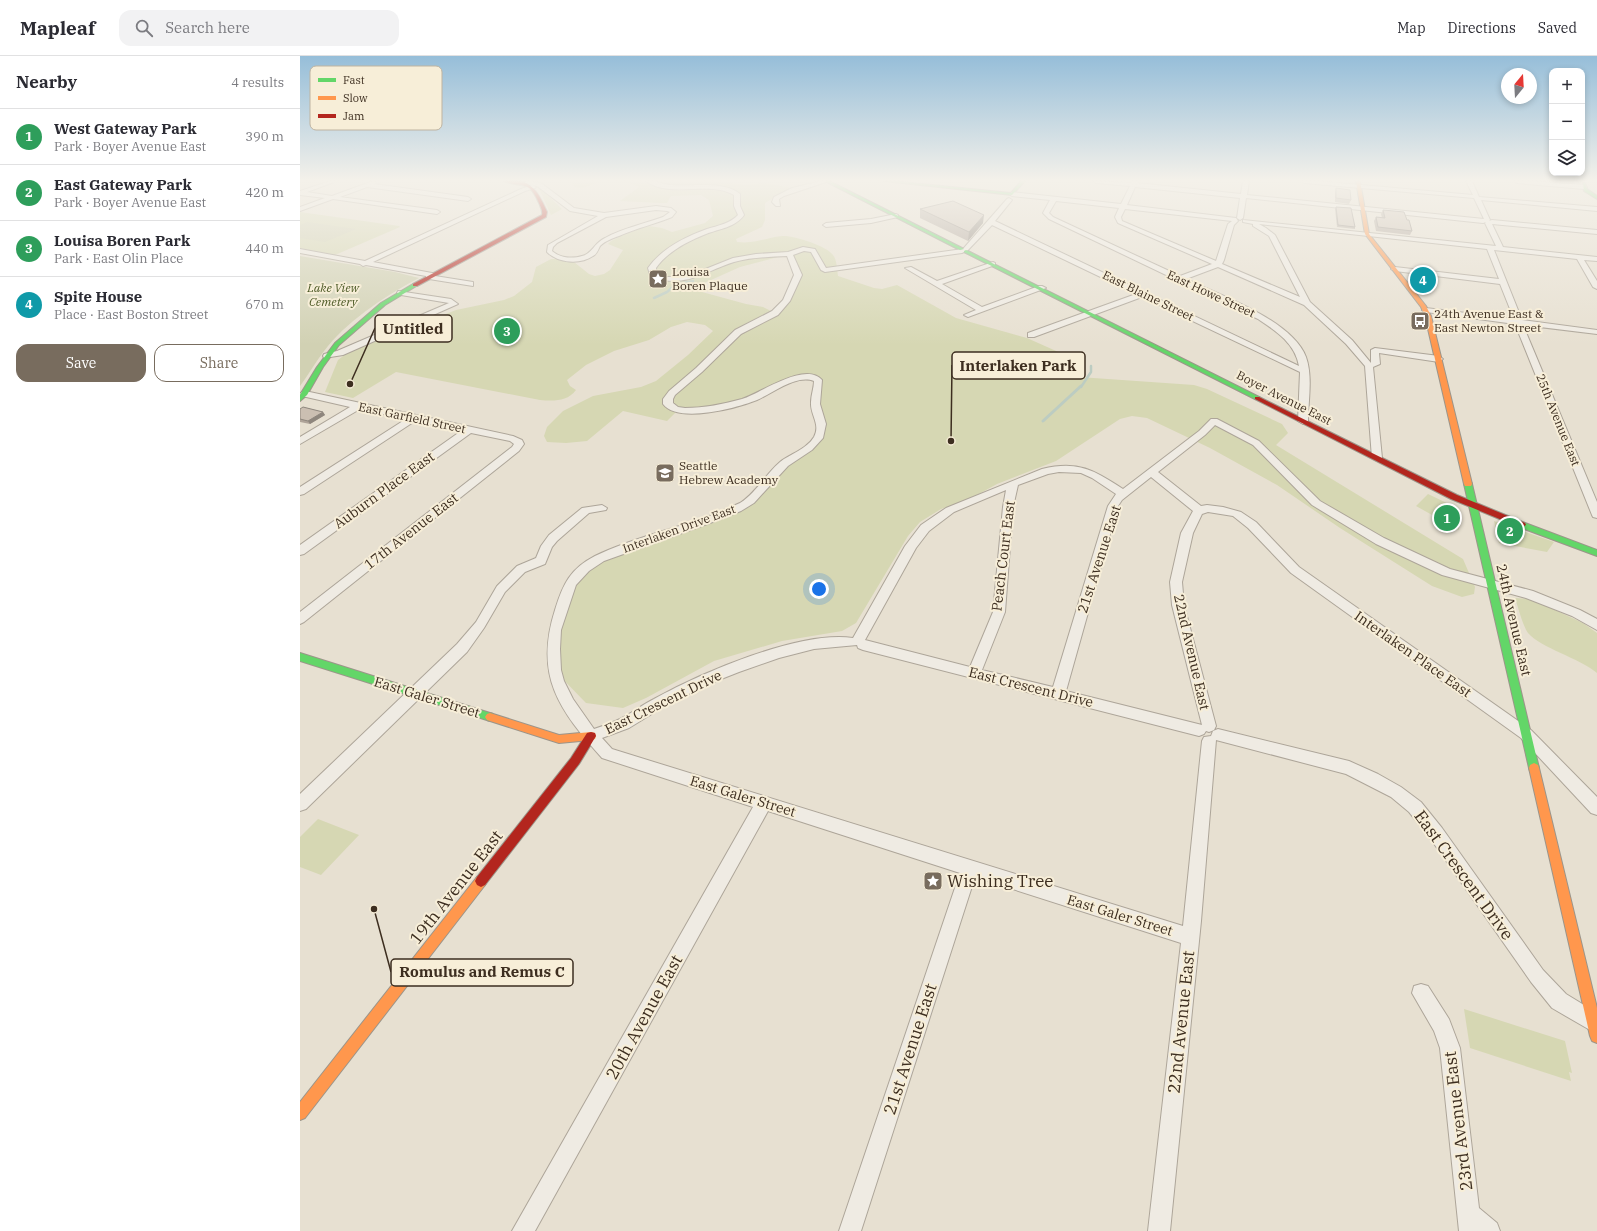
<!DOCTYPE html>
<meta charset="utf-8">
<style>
body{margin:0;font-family:"IBM Plex Serif",serif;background:#f2f2f3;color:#2b2b33}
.controls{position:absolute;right:12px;top:12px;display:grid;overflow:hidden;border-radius:8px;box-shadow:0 2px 6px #0003}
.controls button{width:36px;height:36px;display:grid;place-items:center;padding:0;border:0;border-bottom:1px solid #e1e1e2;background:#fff;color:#2b2b33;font:20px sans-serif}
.compass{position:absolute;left:1201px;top:12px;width:36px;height:36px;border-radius:50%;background:#fff;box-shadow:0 2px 6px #0003;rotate:18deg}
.you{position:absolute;left:519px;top:533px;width:14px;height:14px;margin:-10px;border:3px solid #fff;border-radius:50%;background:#1a73e8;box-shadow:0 0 0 6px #1a73e833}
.badge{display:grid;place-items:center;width:26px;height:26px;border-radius:50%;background:#786c5e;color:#fff;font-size:13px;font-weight:700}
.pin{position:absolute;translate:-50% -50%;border:2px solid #fff;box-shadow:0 1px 4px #0006}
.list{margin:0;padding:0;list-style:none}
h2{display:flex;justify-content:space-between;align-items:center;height:52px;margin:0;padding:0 16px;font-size:17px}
h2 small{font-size:13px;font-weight:400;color:#7c7c81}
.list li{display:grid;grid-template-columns:26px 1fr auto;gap:12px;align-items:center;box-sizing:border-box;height:56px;padding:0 16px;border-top:1px solid #e1e1e2}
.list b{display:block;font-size:15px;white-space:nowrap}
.list p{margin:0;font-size:13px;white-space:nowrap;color:#7c7c81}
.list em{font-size:13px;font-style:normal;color:#7c7c81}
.actions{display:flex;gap:8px;padding:12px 16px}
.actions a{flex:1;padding:9px 0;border:1px solid #786c5e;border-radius:12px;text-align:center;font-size:14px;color:#786c5e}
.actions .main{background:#786c5e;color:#fff}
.icon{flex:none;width:22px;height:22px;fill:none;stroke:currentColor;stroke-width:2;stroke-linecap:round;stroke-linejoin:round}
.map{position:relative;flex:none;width:1297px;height:1175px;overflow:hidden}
header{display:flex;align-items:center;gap:24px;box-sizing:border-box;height:56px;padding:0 20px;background:#fff;border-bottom:1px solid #e1e1e2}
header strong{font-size:19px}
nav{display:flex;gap:22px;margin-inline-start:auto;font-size:14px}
.search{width:280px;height:36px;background:#f2f2f3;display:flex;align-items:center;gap:10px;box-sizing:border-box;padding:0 14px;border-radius:12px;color:#7c7c81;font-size:15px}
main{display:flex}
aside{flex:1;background:#fff}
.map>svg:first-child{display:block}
.green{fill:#d6d7b3;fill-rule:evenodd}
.cemetery{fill:#d1d1b3}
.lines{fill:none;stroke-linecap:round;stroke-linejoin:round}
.stream-far1{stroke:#bcccc2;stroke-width:2.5}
.stream{stroke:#bcccc2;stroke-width:3}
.street-casing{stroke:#ada599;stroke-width:2}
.fast-casing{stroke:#9c958a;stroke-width:2}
.slow-casing{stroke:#9c958a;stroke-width:2}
.jam-casing{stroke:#9c958a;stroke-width:2}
.street{fill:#efebe3;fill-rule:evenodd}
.fast{fill:#63d668;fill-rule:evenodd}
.slow{fill:#ff974d;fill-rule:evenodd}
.jam{fill:#b3261e;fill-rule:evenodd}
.wall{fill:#afa499}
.shaded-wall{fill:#8e867d}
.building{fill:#cbbfb2;stroke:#8e867d}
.labels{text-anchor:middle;stroke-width:4;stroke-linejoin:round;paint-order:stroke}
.far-poi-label{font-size:12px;fill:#3d2e20;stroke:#f7eed8;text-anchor:start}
.far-park-label{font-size:12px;font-style:italic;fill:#4d5a26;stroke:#f7eed8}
.far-street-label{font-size:12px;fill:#3d2e20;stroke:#f7eed8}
.street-label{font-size:14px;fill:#3d2e20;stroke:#f7eed8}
.near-street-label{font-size:17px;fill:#3d2e20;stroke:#f7eed8}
.near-poi-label{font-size:17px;fill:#3d2e20;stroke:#f7eed8;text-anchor:start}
.key{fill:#f7eed8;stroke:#bfb4a1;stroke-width:1}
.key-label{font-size:11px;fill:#3d2e20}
.leader{fill:none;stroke:#3d2e20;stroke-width:1.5}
.callout-dot{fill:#3d2e20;stroke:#f7eed8;stroke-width:1.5}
.callout{fill:#f7eed8;stroke:#3d2e20;stroke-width:1.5}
.callout-label{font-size:15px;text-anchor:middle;font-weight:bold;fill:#3d2e20}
</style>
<header>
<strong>Mapleaf</strong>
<div class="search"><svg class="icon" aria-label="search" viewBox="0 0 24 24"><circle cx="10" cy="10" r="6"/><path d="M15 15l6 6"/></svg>Search here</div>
<nav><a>Map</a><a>Directions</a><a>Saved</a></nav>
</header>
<main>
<aside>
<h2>Nearby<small>4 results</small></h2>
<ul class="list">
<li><span class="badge" style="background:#2e9e5b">1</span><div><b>West Gateway Park</b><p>Park · Boyer Avenue East</p></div><em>390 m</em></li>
<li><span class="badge" style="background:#2e9e5b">2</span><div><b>East Gateway Park</b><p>Park · Boyer Avenue East</p></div><em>420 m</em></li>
<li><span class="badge" style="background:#2e9e5b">3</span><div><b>Louisa Boren Park</b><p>Park · East Olin Place</p></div><em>440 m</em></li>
<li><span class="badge" style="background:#0f9aa8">4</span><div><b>Spite House</b><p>Place · East Boston Street</p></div><em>670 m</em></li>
</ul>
<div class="actions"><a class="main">Save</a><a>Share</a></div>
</aside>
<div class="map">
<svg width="1297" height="1175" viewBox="0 0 1297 1175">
<rect width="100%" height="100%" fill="#e7e0d1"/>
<!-- green -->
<path class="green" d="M270,125H300C291,129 285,133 275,131Z
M315,125H408L447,129L463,127L489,131V133L465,147V164L462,171L436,183L437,186C456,188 465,182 482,180C493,179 527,190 533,199C537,204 537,213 538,220L574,232L582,233L597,229L656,262L727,282L774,303L779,321L894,329L907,333L982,368L988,377L976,389L1163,503L1175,531L1174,538L1162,541L1132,530L1040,472L977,429L910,392L847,362L832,360L820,363L756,405L697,428L668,444L641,453L620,466L608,480L556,567L542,575L482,585L414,605L346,642L323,652L286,647L254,614L266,535L293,507L435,453L518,382V324L504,321L459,340L399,354H378L367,365L323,355L287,385L266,387L247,386L244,380L247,371L263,355L293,340L341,331L356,325L388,299L413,275L405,269L387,266L371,271L349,284L314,295L286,309L267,324L270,330L276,334C267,346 253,345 240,344L96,316L53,342L25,336L38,304L47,297L156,254L204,244L214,240L232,226L236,211L251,203H261L274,206L289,218L295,220L304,218L310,214L323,194L308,188L311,185L323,179L339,173L349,170L362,172L372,176L405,167L413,160L409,144L401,139L371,140L367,147H362L320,145L339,131L330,127ZM489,198L497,224L475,257L463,251L446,248L391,233L440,211Z
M238,130L262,153L251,159Z
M0,156L99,170L100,171L35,199L0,192Z
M1128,438L1155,451L1159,474L1116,450Z
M1194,465L1254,486L1247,496L1199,487Z
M1215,542L1231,543L1283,567L1297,577V617C1279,602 1241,592 1228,577C1223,570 1218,551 1215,542Z
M18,763L59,779L21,819L0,811V781Z
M1164,953L1265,985L1272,1017L1269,1016L1271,1025L1170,992Z"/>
<!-- cemetery -->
<path class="cemetery" d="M7,166L56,173L25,186L0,182V169Z
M0,200L95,216L119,222C90,237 51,262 28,290C17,303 10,317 0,330Z"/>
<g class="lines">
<!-- stream-far1 -->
<path class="stream-far1" d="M354,242L367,236L375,229L393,225
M781,331L791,316V310"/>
<!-- stream -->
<path class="stream" d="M743,365L781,330"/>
<!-- street casing -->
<g class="street-casing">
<path id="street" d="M30,125H37L7,136L32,140L73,125L76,127L74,128L168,141L171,143L168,145L67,131L40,141L137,154L140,156L137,158L33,143L0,155V151L25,142L0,139V135Z
M227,125L241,127L274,152L304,157L356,150L371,152L376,156L372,161C355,168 337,172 319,180C313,182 305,185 300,190C298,194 297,198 293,200C280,209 258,207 247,196L248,189L298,160L270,155L237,130L225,128V126ZM356,154L367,155L370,156L363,161C344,168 323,172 305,182C294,187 292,198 282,200C272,203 260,202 252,195L253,191L257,187L306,161Z
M346,125C354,124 362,128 370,129C390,131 424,124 440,138V150L444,159C436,171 419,173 406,178C388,185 367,196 356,212L357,219L366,221H381L398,216L433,202L456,198L488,196L503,191L515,193L526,212L663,193L707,143L709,142L712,144L695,165L999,310C995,287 976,275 958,263L749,163L743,157L750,144L712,140L709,138L712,136L821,148L830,130L796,127L793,125L831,127L832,125H838L837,127L941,138L943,125H949L947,139L1184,163L1174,142L1004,127L1001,125H1017L1173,139L1166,125H1172L1179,141L1297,151V155L1181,144L1190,164L1189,165L1192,164L1297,174V178L1192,168L1203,191L1297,201V205L1284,204L1297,225V233L1293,231L1277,203L1194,194L1222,264L1297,274V278L1223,269L1297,446V462L1293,461L1292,459L1215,268L1126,256L1122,254L1126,252L1214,263L1200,228L1095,215L1091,213L1095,211L1199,223L1187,193L959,168L966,172L975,179L1010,246L1052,284L1071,307V294L1075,292L1139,300L1143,303L1139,306L1079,297L1080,308L1073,311L1082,402L1077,405L1072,402L1065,310L1046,288L1004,249L918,211L886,223C920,239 992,264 1006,301C1013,321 1008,345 1008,365L1003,368L998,365L1000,316L842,241L734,281H728V277L836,238L692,169L668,194L662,197L525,216L521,214L511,196L504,195L493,199L502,219L490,245L478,259L441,278L402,316L375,339L373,343V347L378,351L385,352C404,352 424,348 442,343C461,337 505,305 522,324L520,348L526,368L523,382L512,394L488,410L454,447L441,455L410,467L304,505L289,515L276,529L261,574L260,593L261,614L264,625L273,643L294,673C303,670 312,667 320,663C332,657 342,649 354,643C401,617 500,574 553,582L605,490L621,469L646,452L742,413C778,404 794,414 823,433L899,375L911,363H917L959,385L1020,445L1084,482L1150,513L1233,535L1280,554L1297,563V574L1272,560L1226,542L1142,519L1076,488L1012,449L953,389L915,369L905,379L858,416L901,450L907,449L923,451L941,456L956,466L999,511L1231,674L1297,741V759L1291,757L1221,682L991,517L948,472L933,460L908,456L902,458L893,477L882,526L884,549L916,670L914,674L909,676L906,675L904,678L899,680L563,594L558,592L557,589L514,593L479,602L439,616L406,629L363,651L329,672L302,682L312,693L883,870L902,685L904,681L911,680L913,675L918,673L1049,705L1078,718L1101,731L1121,746L1142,772L1243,914L1266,938L1297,957V971L1290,974L1252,952L1231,926L1130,782L1109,756L1091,741L1046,718L916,684L901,865L870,1175H848L881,887L675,821L561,1175H539L660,817L468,755L235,1175H212L453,751L302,702C259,654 234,620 255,554C263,528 270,513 295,500C331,482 376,473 415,458C423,454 432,451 440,447C456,437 465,419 480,406C490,398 507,393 514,381C521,368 510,359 511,346C511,339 514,332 514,325C496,318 473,337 457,344C437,352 378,368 363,348V343L369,335L396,312L435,274L472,255L483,244L494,219L487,200C470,201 451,201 434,206C400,217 390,231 351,222L348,212C362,192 385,181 407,173C417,170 431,167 438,159L434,150V139C409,124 370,143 346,125ZM835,131L940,142L937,162L940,164L943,162L946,142L1183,167L1186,166L1185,167L1196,190L943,164V166L953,168V170L969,180L1000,241L922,208L924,204L934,169L938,165L936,162L827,149ZM756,145L819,152L815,161L818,167L912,208L880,220L753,161L749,157ZM825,153L932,165L928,168L916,205L822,165L821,161ZM759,416L781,417L792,422L816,438L808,450L753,631L682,614L705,556L713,451L718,429L748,418ZM851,421L893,455L881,477L870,526L872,549L902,669L766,635L818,450L822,444ZM706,434L703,451L693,556L670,611L565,584L616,492L629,475L654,456Z
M521,125H529L484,140L479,143L480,150H476L472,146L474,141L492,132Z
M1214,125H1231L1284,129L1287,131L1284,133L1217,127Z
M233,129L236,131L235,132L225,135L73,206L132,217H135V220L173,226V230L129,223H126V220L66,209L63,210L60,208L0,197V193L65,205L221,133Z
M596,158L598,159V161L571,167L526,171L523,169L526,167L571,163Z
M693,206L695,207V209L642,228L682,251L739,230H742L746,232L668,261L664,259L676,254L605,212L611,211L637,225Z
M98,235L151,243L158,248L43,299L24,302L23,300L24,298L37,295L149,247L101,239L97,237Z
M5,335L213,380L222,384L224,388L219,395L4,566L0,568V556L212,391L214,388L210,385L171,377L4,498L0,499V489L161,375L115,365L4,438L0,439V431L106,363L60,353L0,388V381L50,351L2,340L0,338L2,336Z
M302,449L307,452L306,454L289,457L257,485L252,491L245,508L225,516L205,536L184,572L167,596L6,753L0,755V738L157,588L176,566L197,530L217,510L236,502L241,490L249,479L282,452Z
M1121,928L1128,930L1149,963L1160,992L1179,1152L1197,1167L1200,1175H1159L1140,992L1134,975L1112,937L1114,930Z"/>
</g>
<!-- fast casing -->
<g class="fast-casing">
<path id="fast" d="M525,125H529L664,193L660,194Z
M584,125H593L711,137L721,125H725L712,139Z
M1283,127H1285L1287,133L1297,140V143L1284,135Z
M666,194L959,341L960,342L955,343L664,196V195Z
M113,228L118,229L85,249L39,289L23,311L7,339L0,345V339L17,311L35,287L81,247Z
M1165,426H1171L1172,428L1239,712L1238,715L1234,717L1230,715L1229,712L1164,428Z
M1219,467H1225L1297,494V500L1219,471L1218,469Z
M0,597L190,657L193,658L195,661L193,664L190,665L0,605Z"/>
</g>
<!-- slow casing -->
<g class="slow-casing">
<path id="slow" d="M1056,125H1060L1069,178L1126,250L1131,260L1172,428L1171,430H1165L1164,428L1125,260L1121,251L1065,178Z
M190,657L259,679L291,676L295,677L296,680L295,683L291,684L259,687L187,664L185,661L187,658Z
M1234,707L1238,709L1239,712L1297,952V987L1292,985L1290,980L1229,712L1230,709Z
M181,819L185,821L187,825L185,829L5,1062L0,1064V1046L177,821Z"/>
</g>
<!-- jam casing -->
<g class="jam-casing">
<path id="jam" d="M204,125C230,121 238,135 247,156L246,161L117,230H113V228L242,159C243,155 241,152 239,147C228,122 222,133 204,125Z
M955,341H959L1157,439L1225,467L1226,469L1222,471H1219L1151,443L955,343Z
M291,676L295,677L296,680L279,708L185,829L181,831L177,829L175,825L177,821L271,702L287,677Z"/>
</g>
<!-- street -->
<use href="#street" class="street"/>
<!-- fast -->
<use href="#fast" class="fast"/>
<!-- slow -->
<use href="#slow" class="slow"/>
<!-- jam -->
<use href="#jam" class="jam"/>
</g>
<!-- wall -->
<path class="wall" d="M1036,132L1051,144L1049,148L1035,146V136Z
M1036,151L1055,171V173L1037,171L1035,153Z
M620,153L683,167L668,185L620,162Z
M1083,154L1112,175L1110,179L1076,175L1074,165L1076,161L1082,162L1081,158Z
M0,353L23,356L25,359L10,368L0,366Z"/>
<!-- shaded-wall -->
<path class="shaded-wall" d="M684,159L683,167L668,185L669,176Z
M23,356L25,359L10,368L8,365Z"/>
<!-- building -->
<path class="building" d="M1036,132L1050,134L1051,144L1036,142Z
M653,145L684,159L669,176L620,153Z
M1036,151L1051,152L1055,171L1038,169Z
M1083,154L1104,156L1107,164H1109L1112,175L1078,171L1076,161L1085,162Z
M3,351L23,356L8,365L0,363V353Z"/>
<!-- sky -->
<linearGradient id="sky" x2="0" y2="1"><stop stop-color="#96bed9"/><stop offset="0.43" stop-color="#f4f1ea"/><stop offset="1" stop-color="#f4f1ea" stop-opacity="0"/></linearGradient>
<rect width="1297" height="289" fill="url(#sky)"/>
<!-- icons -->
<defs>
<g id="sight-square" transform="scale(1)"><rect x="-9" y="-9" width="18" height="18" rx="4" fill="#786c5e" stroke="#f7eed8"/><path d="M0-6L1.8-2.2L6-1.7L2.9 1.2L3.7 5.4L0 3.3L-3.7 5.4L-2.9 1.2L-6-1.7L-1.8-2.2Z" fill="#fff"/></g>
<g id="bus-square" transform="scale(1)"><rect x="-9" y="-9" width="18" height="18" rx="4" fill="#786c5e" stroke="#f7eed8"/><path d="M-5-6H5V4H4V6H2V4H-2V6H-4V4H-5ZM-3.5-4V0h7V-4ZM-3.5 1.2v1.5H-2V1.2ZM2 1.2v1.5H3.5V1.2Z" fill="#fff"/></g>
<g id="school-square" transform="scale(1)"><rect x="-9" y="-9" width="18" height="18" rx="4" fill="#786c5e" stroke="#f7eed8"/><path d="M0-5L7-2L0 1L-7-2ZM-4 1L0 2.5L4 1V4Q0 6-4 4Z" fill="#fff"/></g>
</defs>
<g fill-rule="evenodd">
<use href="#sight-square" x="358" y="223"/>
<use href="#bus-square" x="1120" y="265"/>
<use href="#school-square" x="365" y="417"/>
<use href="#sight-square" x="633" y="825"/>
</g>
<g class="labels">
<!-- far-poi labels -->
<g class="far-poi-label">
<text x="372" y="220">Louisa<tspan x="372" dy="14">Boren Plaque</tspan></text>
<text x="1134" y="262">24th Avenue East &amp;<tspan x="1134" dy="14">East Newton Street</tspan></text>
<text x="379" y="414">Seattle<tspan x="379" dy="14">Hebrew Academy</tspan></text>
</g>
<!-- far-park labels -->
<g class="far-park-label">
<text x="33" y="236">Lake View<tspan x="33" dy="14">Cemetery</tspan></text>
</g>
<!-- far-street labels -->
<g class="far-street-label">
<text transform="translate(911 238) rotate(25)" y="4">East Howe Street</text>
<text transform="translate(848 240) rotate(26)" y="4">East Blaine Street</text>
<text transform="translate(984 342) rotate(27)" y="4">Boyer Avenue East</text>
<text transform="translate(112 362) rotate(12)" y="4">East Garfield Street</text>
<text transform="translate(1258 364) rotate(68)" y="4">25th Avenue East</text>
<text transform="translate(379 473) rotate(-20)" y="4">Interlaken Drive East</text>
</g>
<!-- street labels -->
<g class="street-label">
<text transform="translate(84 434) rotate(-36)" y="5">Auburn Place East</text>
<text transform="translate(111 475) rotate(-38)" y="5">17th Avenue East</text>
<text transform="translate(703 500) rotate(-83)" y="5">Peach Court East</text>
<text transform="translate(799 503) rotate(-72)" y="5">21st Avenue East</text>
<text transform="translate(1214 564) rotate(77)" y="5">24th Avenue East</text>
<text transform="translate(892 596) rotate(77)" y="5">22nd Avenue East</text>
<text transform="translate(1113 598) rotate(35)" y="5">Interlaken Place East</text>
<text transform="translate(731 631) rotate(14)" y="5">East Crescent Drive</text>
<text transform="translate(127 641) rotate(17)" y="5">East Galer Street</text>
<text transform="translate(363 646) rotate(-26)" y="5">East Crescent Drive</text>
<text transform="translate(443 740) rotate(17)" y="5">East Galer Street</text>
<text transform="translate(820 859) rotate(17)" y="5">East Galer Street</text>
</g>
<!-- near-street labels -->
<g class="near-street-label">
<text transform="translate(1164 819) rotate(54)" y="6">East Crescent Drive</text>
<text transform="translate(156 831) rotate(-52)" y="6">19th Avenue East</text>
<text transform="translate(344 961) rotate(-61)" y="6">20th Avenue East</text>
<text transform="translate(881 966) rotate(-84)" y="6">22nd Avenue East</text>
<text transform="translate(610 993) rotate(-72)" y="6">21st Avenue East</text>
<text transform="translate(1158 1065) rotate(-97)" y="6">23rd Avenue East</text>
</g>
<!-- near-poi labels -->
<g class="near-poi-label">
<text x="647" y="831">Wishing Tree</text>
</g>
</g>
<!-- legend -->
<rect x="10" y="10" width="132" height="64" rx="6" class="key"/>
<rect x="18" y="22" width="18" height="4" fill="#63d668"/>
<rect x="18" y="40" width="18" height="4" fill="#ff974d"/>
<rect x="18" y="58" width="18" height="4" fill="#b3261e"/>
<g class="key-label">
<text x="43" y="28">Fast</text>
<text x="43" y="46">Slow</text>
<text x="43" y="64">Jam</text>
</g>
<!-- callouts -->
<path class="leader" d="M50 328L75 272M651 385L652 309M74 853L91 916"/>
<g class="callout-dot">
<circle cx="50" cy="328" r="4"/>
<circle cx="651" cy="385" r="4"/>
<circle cx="74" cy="853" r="4"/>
</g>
<g class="callout">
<rect x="75" y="259" width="77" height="27" rx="4"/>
<rect x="652" y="296" width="133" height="27" rx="4"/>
<rect x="91" y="903" width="182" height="27" rx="4"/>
</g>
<g class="callout-label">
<text x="113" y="278">Untitled</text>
<text x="718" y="315">Interlaken Park</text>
<text x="182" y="921">Romulus and Remus C</text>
</g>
</svg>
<div class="controls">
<button>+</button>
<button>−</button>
<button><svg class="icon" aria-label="layers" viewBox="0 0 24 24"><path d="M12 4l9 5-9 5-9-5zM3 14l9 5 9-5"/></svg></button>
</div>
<svg class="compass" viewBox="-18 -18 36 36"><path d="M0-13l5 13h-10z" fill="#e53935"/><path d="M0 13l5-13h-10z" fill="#7c7c81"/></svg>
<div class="you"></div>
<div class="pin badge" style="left:1147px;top:462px;background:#2e9e5b">1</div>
<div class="pin badge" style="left:1210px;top:475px;background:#2e9e5b">2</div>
<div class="pin badge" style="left:207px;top:275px;background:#2e9e5b">3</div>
<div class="pin badge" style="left:1123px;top:224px;background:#0f9aa8">4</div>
</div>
</main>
